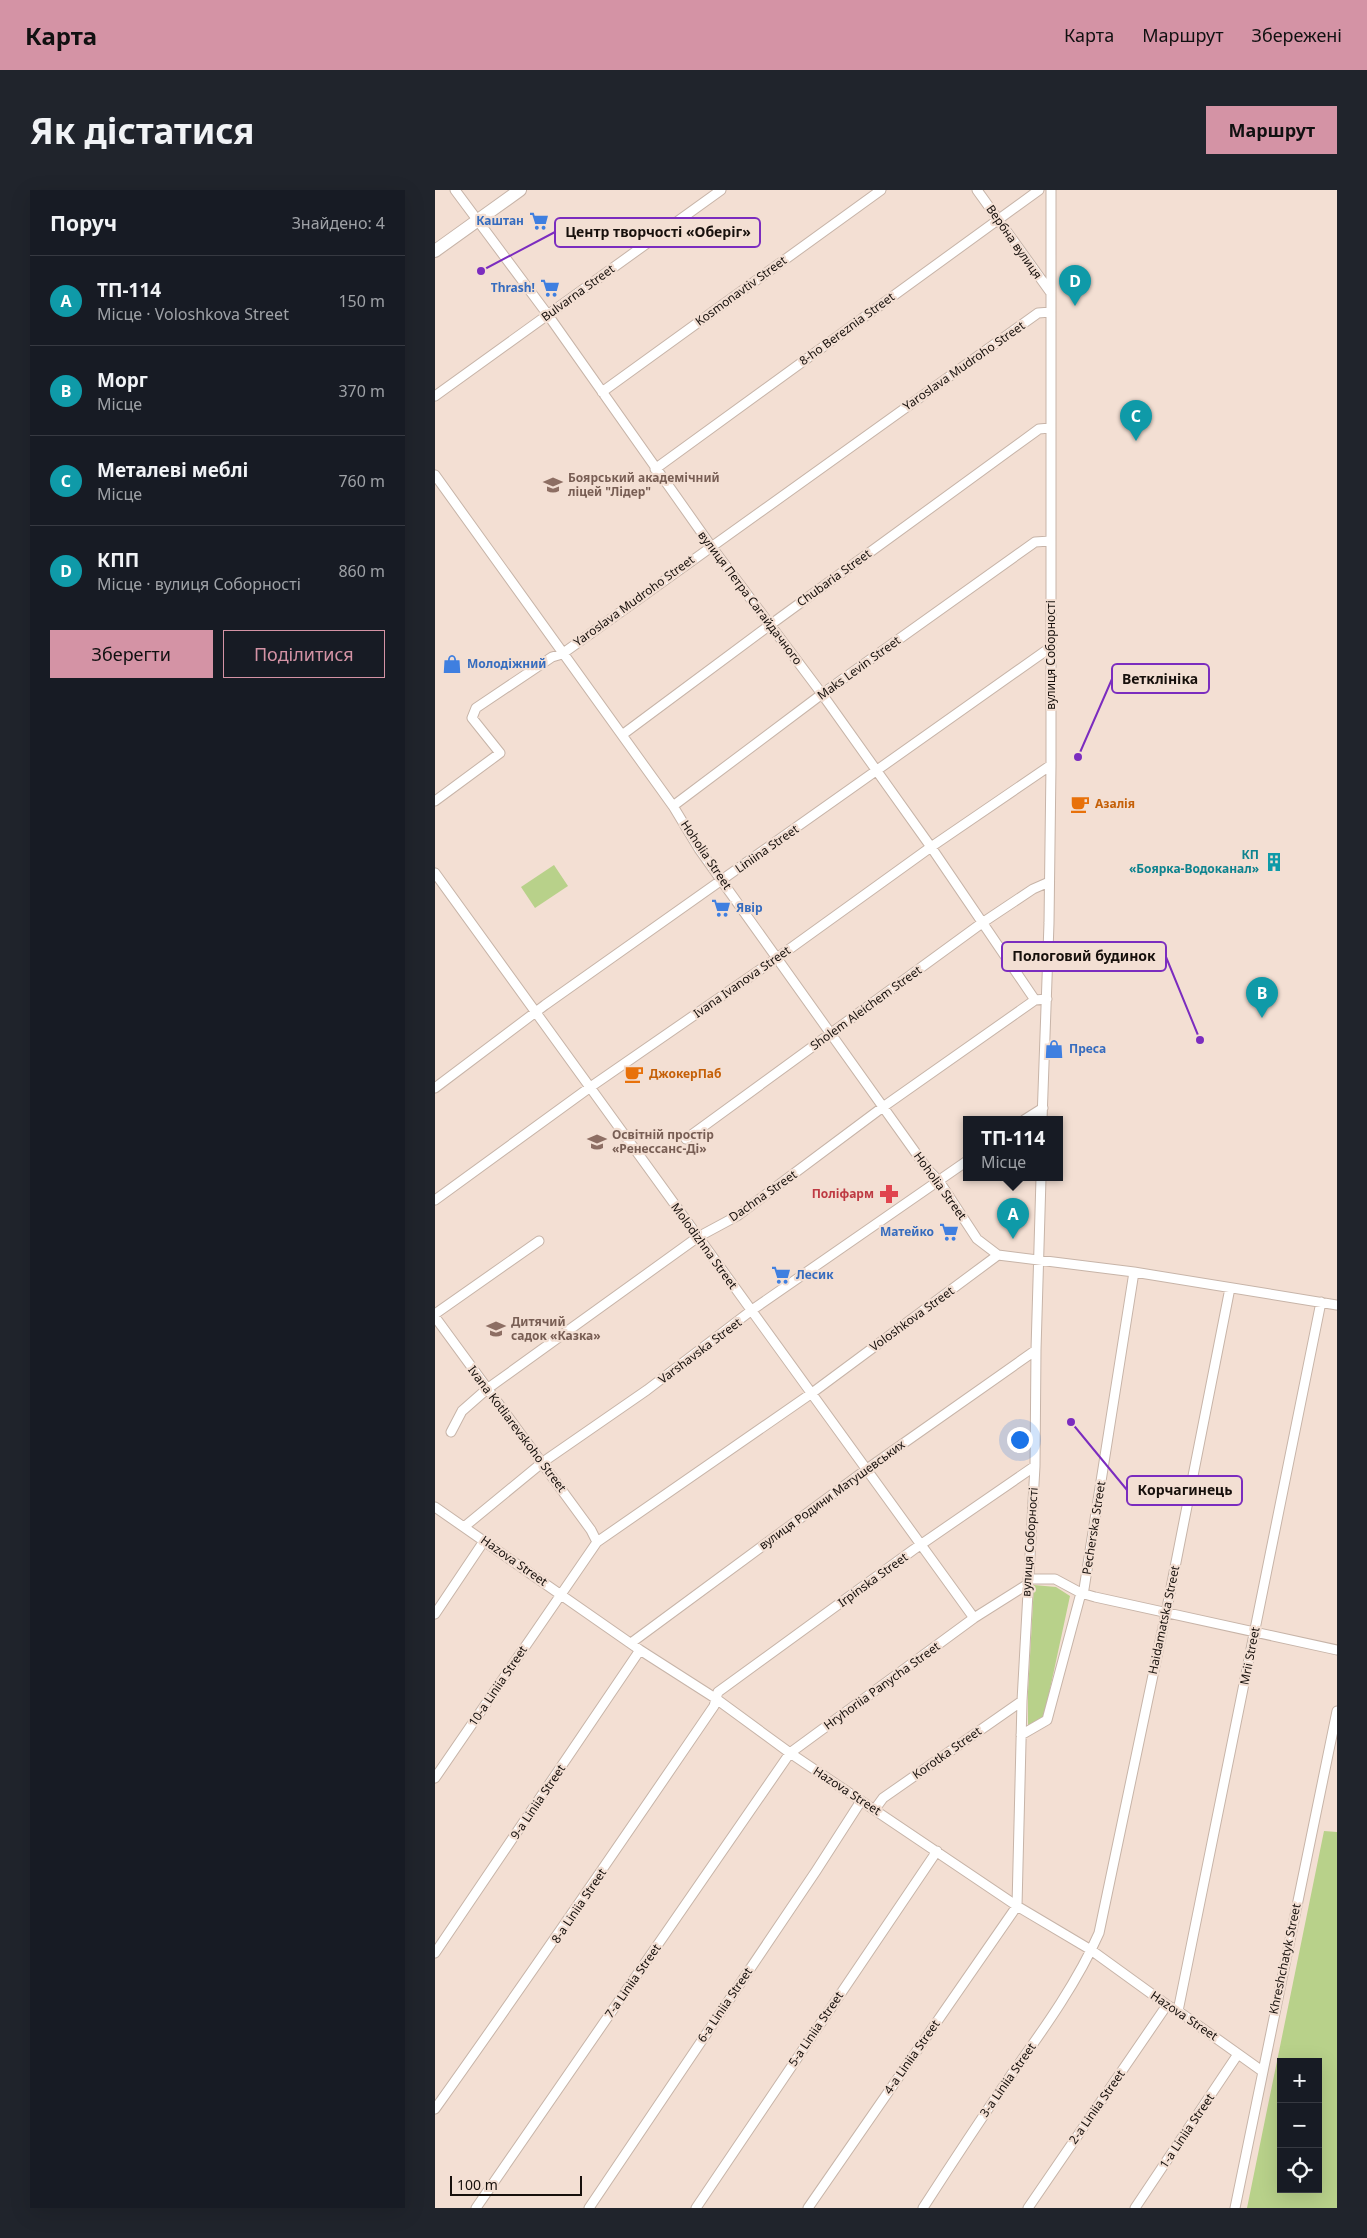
<!DOCTYPE html>
<html lang="uk">
<meta charset="utf-8">
<style>
body{margin:0;font-family:"Noto Sans",sans-serif;background:#20242c;color:#f1f3f6}
.controls{position:absolute;right:15px;bottom:15px;display:grid;overflow:hidden;border-radius:0px;box-shadow:0 5px 20px #0002}
.controls button{width:45px;height:45px;display:grid;place-items:center;padding:0;border:0;border-bottom:1px solid #363941;background:#171b24;color:#f1f3f6;font:25px sans-serif}
.scale{position:absolute;left:15px;bottom:12px;width:132px;box-sizing:border-box;padding-left:5px;border:2px solid #17100c;border-top:0;font-size:14px;line-height:18px;white-space:nowrap;color:#17100c;-webkit-text-stroke:4px #f3dfd3;paint-order:stroke}
.you{position:absolute;left:584px;top:1249px;width:18px;height:18px;margin:-12px;border:4px solid #fff;border-radius:50%;background:#1a73e8;box-shadow:0 0 0 8px #1a73e833}
.badge{display:grid;place-items:center;width:32px;height:32px;border-radius:50%;background:#d493a5;color:#fff;font-size:16px;font-weight:700}
.pin{position:absolute;translate:-50% -41px;filter:drop-shadow(0 1px 2px #0008)}
.pin::after{content:'';position:absolute;top:26px;width:18px;height:15px;background:inherit;clip-path:polygon(0 0,100% 0,50% 100%)}
.popup{position:absolute;left:528px;top:926px;width:100px;height:65px;box-sizing:border-box;display:grid;place-content:center;border-radius:0px;background:#171b24;filter:drop-shadow(0 1px 4px #0005);font-size:16px;white-space:nowrap;color:#9ea1a6}
.popup b{font-size:19px;color:#f1f3f6}
.popup::after{content:'';position:absolute;left:50%;top:100%;margin-left:-10px;border:10px solid transparent;border-top-color:#171b24}
.list{margin:0;padding:0;list-style:none}
h2{display:flex;justify-content:space-between;align-items:center;height:65px;margin:0;padding:0 20px;font-size:21px}
h2 small{font-size:16px;font-weight:400;color:#9ea1a6}
.list li{display:grid;grid-template-columns:32px 1fr auto;gap:15px;align-items:center;box-sizing:border-box;height:90px;padding:0 20px;border-top:1px solid #363941}
.list b{display:block;font-size:19px;white-space:nowrap}
.list p{margin:0;font-size:16px;white-space:nowrap;color:#9ea1a6}
.list em{font-size:16px;font-style:normal;color:#9ea1a6}
.actions{display:flex;gap:10px;padding:15px 20px}
.actions a{flex:1;padding:11px 0;border:1px solid #d493a5;border-radius:0px;text-align:center;font-size:18px;color:#d493a5}
.actions .main{background:#d493a5;color:#111}
.icon{flex:none;width:28px;height:28px;fill:none;stroke:currentColor;stroke-width:2;stroke-linecap:round;stroke-linejoin:round}
.map{position:relative;flex:none;width:902px;height:2018px;overflow:hidden;border-radius:0px}
header{display:flex;align-items:center;gap:30px;box-sizing:border-box;height:70px;padding:0 25px;background:#d493a5;color:#111}
header strong{font-size:24px}
nav{display:flex;gap:28px;margin-inline-start:auto;font-size:18px}
.intro{display:flex;align-items:center;justify-content:space-between;box-sizing:border-box;height:120px;padding:0 30px}
h1{margin:0;font-size:35px}
.button{padding:12px 22px;border-radius:0px;background:#d493a5;color:#111;font-size:18px;font-weight:700}
main{display:flex;gap:30px;padding:0 30px}
aside{flex:1;background:#171b24;border-radius:0px;box-shadow:0 5px 20px #0002}
.map>svg:first-child{display:block}
.green{fill:#b8d18a;fill-rule:evenodd}
.lines{fill:none;stroke-linecap:round;stroke-linejoin:round}
.street-casing{stroke:#c7b4a8;stroke-width:11}
.secondary-casing{stroke:#c7b4a8;stroke-width:14}
.street{stroke:#fff;stroke-width:9}
.secondary{stroke:#fff;stroke-width:12}
.labels{text-anchor:middle;stroke-width:4.5;stroke-linejoin:round;paint-order:stroke}
.shop-label{font-size:12px;font-weight:bold;fill:#366cbe;stroke:#f3dfd3;text-anchor:start}
.street-label{font-size:12px;fill:#17100c;stroke:#f3dfd3}
.education-label{font-size:12px;font-weight:bold;fill:#785e54;stroke:#f3dfd3;text-anchor:start}
.food-label{font-size:12px;font-weight:bold;fill:#c56008;stroke:#f3dfd3;text-anchor:start}
.culture-label{font-size:12px;font-weight:bold;fill:#0d838f;stroke:#f3dfd3;text-anchor:end}
.health-label{font-size:12px;font-weight:bold;fill:#be3a42;stroke:#f3dfd3;text-anchor:end}
.leader{fill:none;stroke:#7b2cbf;stroke-width:2}
.callout-dot{fill:#7b2cbf;stroke:#f3dfd3;stroke-width:2}
.callout{fill:#f3dfd3;stroke:#7b2cbf;stroke-width:2}
.callout-label{font-size:14px;text-anchor:middle;font-weight:bold;fill:#17100c}
</style>
<header>
<strong>Карта</strong>
<nav><a>Карта</a><a>Маршрут</a><a>Збережені</a></nav>
</header>
<div class="intro"><h1>Як дістатися</h1><a class="button">Маршрут</a></div>
<main>
<aside>
<h2>Поруч<small>Знайдено: 4</small></h2>
<ul class="list">
<li><span class="badge" style="background:#0f9aa8">A</span><div><b>ТП-114</b><p>Місце · Voloshkova Street</p></div><em>150 m</em></li>
<li><span class="badge" style="background:#0f9aa8">B</span><div><b>Морг</b><p>Місце</p></div><em>370 m</em></li>
<li><span class="badge" style="background:#0f9aa8">C</span><div><b>Металеві меблі</b><p>Місце</p></div><em>760 m</em></li>
<li><span class="badge" style="background:#0f9aa8">D</span><div><b>КПП</b><p>Місце · вулиця Соборності</p></div><em>860 m</em></li>
</ul>
<div class="actions"><a class="main">Зберегти</a><a>Поділитися</a></div>
</aside>
<div class="map">
<svg width="902" height="2018" viewBox="0 0 902 2018">
<rect width="100%" height="100%" fill="#f3dfd3"/>
<!-- green -->
<path class="green" d="M119,675L133,696L100,718L86,697Z
M599,1395L621,1397L635,1406L609,1527L593,1536V1502Z
M889,1641L902,1642V2018H812ZM846,1872H883V1999H846Z"/>
<g class="lines">
<!-- street casing -->
<g class="street-casing">
<path id="street" d="M20,0L113,125L276,356L387,504L496,657L600,810L612,809
M542,0L616,103
M167,202L446,0
M0,206L286,0
M220,279L604,0
M0,285L238,616L264,659L493,980L504,991L542,1049L563,1065
M187,545L335,435L604,239L615,238
M0,611L65,563L37,528L41,518L117,467L127,464L603,123L616,122
M238,616L387,504L600,352L615,351
M0,683L539,1428
M0,898L110,815L616,457
M589,930L608,918
M607,930L614,733L616,575V0
M251,949L547,733L598,699L614,692
M0,1010L154,898L342,768L496,657L616,575
M0,1124L104,1051
M0,1127L156,1340L162,1352
M16,1242L27,1221L52,1199L263,1047L302,1026L448,917L600,810
M0,1317L205,1460L280,1508L355,1563L582,1716L656,1760L732,1815L743,1821L827,1881
M29,1337L108,1272L212,1200L317,1120L532,971
M593,1389H620L646,1403L660,1407L902,1460
M0,1424L49,1351
M196,1453L432,1279L601,1160
M586,1545L612,1530L646,1403L649,1399L699,1082
M0,1588L162,1352L377,1203L563,1065L699,1082L902,1115
M440,1619L448,1608L587,1511
M0,1763L205,1460
M743,1821L886,1112
M0,1919C95,1786 187,1651 279,1516L283,1502L478,1360L600,1276
M41,2018L355,1563L539,1428L593,1394
M154,2018L381,1681L426,1611
M261,2018L502,1661
M373,2018L582,1716L587,1511L600,1276L601,1160L606,988
M488,2018C517,1973 546,1929 576,1885C608,1840 642,1793 664,1743L731,1423L795,1098
M593,2018L732,1815
M700,2018L803,1864
M800,2018L902,1521"/>
</g>
<!-- secondary casing -->
<g class="secondary-casing">
<path id="secondary" d="M0,61L85,0"/>
</g>
<!-- street -->
<use href="#street" class="street"/>
<!-- secondary -->
<use href="#secondary" class="secondary"/>
</g>
<!-- icons -->
<defs>
<g id="supermarket-bare" transform="scale(1.5)"><path d="M-6-5.5h2.5l.6 2H6L4.5 2H-2.5L-4.4-4H-6ZM-1.5 3.2a1.3 1.3 0 1 0 .1 0ZM3 3.2a1.3 1.3 0 1 0 .1 0Z" fill="#3f7fe0" stroke="#f3dfd3" stroke-width="2.5" paint-order="stroke"/></g>
<g id="school-bare" transform="scale(1.5)"><path d="M0-5L7-2L0 1L-7-2ZM-4 1L0 2.5L4 1V4Q0 6-4 4Z" fill="#8d6e63" stroke="#f3dfd3" stroke-width="2.5" paint-order="stroke"/></g>
<g id="shop-bare" transform="scale(1.5)"><path d="M-5-2.5h2.3a2.7 3.5 0 0 1 5.4 0H5L5.5 6h-11ZM-1.5-2.5h3a1.5 2.3 0 0 0-3 0Z" fill="#3f7fe0" stroke="#f3dfd3" stroke-width="2.5" paint-order="stroke"/></g>
<g id="cafe-bare" transform="scale(1.5)"><path d="M-5.5-4.5H6V0H3Q3 3.5 0 3.5H-2.5Q-5.5 3.5-5.5 0ZM3-3.2v2h1.7v-2ZM-6 4.5H4V6H-6Z" fill="#e8710a" stroke="#f3dfd3" stroke-width="2.5" paint-order="stroke"/></g>
<g id="building-bare" transform="scale(1.5)"><path d="M-4-6H4V6H1V3H-1V6H-4ZM-2.5-4.3h1.7v1.8h-1.7ZM.8-4.3h1.7v1.8H.8ZM-2.5-1h1.7V.8h-1.7ZM.8-1h1.7V.8H.8Z" fill="#0f9aa8" stroke="#f3dfd3" stroke-width="2.5" paint-order="stroke"/></g>
<g id="university-bare" transform="scale(1.5)"><path d="M0-5L7-2L0 1L-7-2ZM-4 1L0 2.5L4 1V4Q0 6-4 4Z" fill="#8d6e63" stroke="#f3dfd3" stroke-width="2.5" paint-order="stroke"/></g>
<g id="pharmacy-bare" transform="scale(1.5)"><path d="M-2-6h4v4h4v4h-4v4h-4v-4h-4v-4h4Z" fill="#e0444e" stroke="#f3dfd3" stroke-width="2.5" paint-order="stroke"/></g>
</defs>
<g fill-rule="evenodd">
<use href="#supermarket-bare" x="104" y="31"/>
<use href="#supermarket-bare" x="115" y="98"/>
<use href="#school-bare" x="118" y="295"/>
<use href="#shop-bare" x="17" y="474"/>
<use href="#cafe-bare" x="645" y="614"/>
<use href="#building-bare" x="839" y="672"/>
<use href="#supermarket-bare" x="286" y="718"/>
<use href="#shop-bare" x="619" y="859"/>
<use href="#cafe-bare" x="199" y="884"/>
<use href="#university-bare" x="162" y="952"/>
<use href="#pharmacy-bare" x="454" y="1004"/>
<use href="#supermarket-bare" x="514" y="1042"/>
<use href="#supermarket-bare" x="346" y="1085"/>
<use href="#school-bare" x="61" y="1139"/>
</g>
<g class="labels">
<!-- shop labels -->
<g class="shop-label">
<text x="89" y="35" text-anchor="end">Каштан</text>
<text x="100" y="102" text-anchor="end">Thrash!</text>
<text x="32" y="478">Молодіжний</text>
<text x="301" y="722">Явір</text>
<text x="634" y="863">Преса</text>
<text x="499" y="1046" text-anchor="end">Матейко</text>
<text x="361" y="1089">Лесик</text>
</g>
<!-- street labels -->
<g class="street-label">
<text transform="translate(579 52) rotate(55)" y="4">Вербна вулиця</text>
<text transform="translate(306 101) rotate(-36)" y="4">Kosmonavtiv Street</text>
<text transform="translate(143 103) rotate(-36)" y="4">Bulvarna Street</text>
<text transform="translate(412 139) rotate(-36)" y="4">8-ho Bereznia Street</text>
<text transform="translate(529 176) rotate(-35)" y="4">Yaroslava Mudroho Street</text>
<text transform="translate(399 388) rotate(-36)" y="4">Chubaria Street</text>
<text transform="translate(315 408) rotate(53)" y="4">вулиця Петра Сагайдачного</text>
<text transform="translate(199 411) rotate(-36)" y="4">Yaroslava Mudroho Street</text>
<text transform="translate(616 465) rotate(-90)" y="4">вулиця Соборності</text>
<text transform="translate(424 478) rotate(-36)" y="4">Maks Levin Street</text>
<text transform="translate(332 659) rotate(-35)" y="4">Liniina Street</text>
<text transform="translate(271 665) rotate(56)" y="4">Hoholia Street</text>
<text transform="translate(307 792) rotate(-35)" y="4">Ivana Ivanova Street</text>
<text transform="translate(431 818) rotate(-36)" y="4">Sholem Aleichem Street</text>
<text transform="translate(505 996) rotate(54)" y="4">Hoholia Street</text>
<text transform="translate(328 1006) rotate(-35)" y="4">Dachna Street</text>
<text transform="translate(269 1056) rotate(54)" y="4">Molodizhna Street</text>
<text transform="translate(477 1129) rotate(-36)" y="4">Voloshkova Street</text>
<text transform="translate(265 1161) rotate(-37)" y="4">Varshavska Street</text>
<text transform="translate(82 1239) rotate(53)" y="4">Ivana Kotliarevskoho Street</text>
<text transform="translate(397 1305) rotate(-36)" y="4">вулиця Родини Матушевських</text>
<text transform="translate(659 1338) rotate(-81)" y="4">Pecherska Street</text>
<text transform="translate(595 1352) rotate(-86)" y="4">вулиця Соборності</text>
<text transform="translate(79 1371) rotate(35)" y="4">Hazova Street</text>
<text transform="translate(438 1390) rotate(-36)" y="4">Irpinska Street</text>
<text transform="translate(729 1430) rotate(-78)" y="4">Haidamatska Street</text>
<text transform="translate(815 1466) rotate(-79)" y="4">Mrii Street</text>
<text transform="translate(63 1496) rotate(-56)" y="4">10-a Liniia Street</text>
<text transform="translate(447 1496) rotate(-36)" y="4">Hryhoriia Panycha Street</text>
<text transform="translate(512 1563) rotate(-35)" y="4">Korotka Street</text>
<text transform="translate(412 1601) rotate(33)" y="4">Hazova Street</text>
<text transform="translate(103 1612) rotate(-56)" y="4">9-a Liniia Street</text>
<text transform="translate(144 1716) rotate(-56)" y="4">8-a Liniia Street</text>
<text transform="translate(850 1769) rotate(-78)" y="4">Khreshchatyk Street</text>
<text transform="translate(198 1791) rotate(-55)" y="4">7-a Liniia Street</text>
<text transform="translate(290 1815) rotate(-56)" y="4">6-a Liniia Street</text>
<text transform="translate(749 1826) rotate(34)" y="4">Hazova Street</text>
<text transform="translate(381 1839) rotate(-56)" y="4">5-a Liniia Street</text>
<text transform="translate(477 1867) rotate(-55)" y="4">4-a Liniia Street</text>
<text transform="translate(573 1890) rotate(-55)" y="4">3-a Liniia Street</text>
<text transform="translate(662 1917) rotate(-55)" y="4">2-a Liniia Street</text>
<text transform="translate(752 1941) rotate(-56)" y="4">1-a Liniia Street</text>
</g>
<!-- education labels -->
<g class="education-label">
<text x="133" y="292">Боярський академічний<tspan x="133" dy="14">ліцей "Лідер"</tspan></text>
<text x="177" y="949">Освітній простір<tspan x="177" dy="14">«Ренессанс-Ді»</tspan></text>
<text x="76" y="1136">Дитячий<tspan x="76" dy="14">садок «Казка»</tspan></text>
</g>
<!-- food labels -->
<g class="food-label">
<text x="660" y="618">Азалія</text>
<text x="214" y="888">ДжокерПаб</text>
</g>
<!-- culture labels -->
<g class="culture-label">
<text x="824" y="669">КП<tspan x="824" dy="14">«Боярка-Водоканал»</tspan></text>
</g>
<!-- health labels -->
<g class="health-label">
<text x="439" y="1008">Поліфарм</text>
</g>
</g>
<!-- callouts -->
<path class="leader" d="M46 81L120 42M643 567L677 489M765 850L731 767M636 1232L692 1300"/>
<g class="callout-dot">
<circle cx="46" cy="81" r="5"/>
<circle cx="643" cy="567" r="5"/>
<circle cx="765" cy="850" r="5"/>
<circle cx="636" cy="1232" r="5"/>
</g>
<g class="callout">
<rect x="120" y="28" width="205" height="29" rx="5"/>
<rect x="677" y="474" width="97" height="29" rx="5"/>
<rect x="567" y="752" width="164" height="29" rx="5"/>
<rect x="692" y="1286" width="115" height="29" rx="5"/>
</g>
<g class="callout-label">
<text x="223" y="47">Центр творчості «Оберіг»</text>
<text x="725" y="494">Ветклініка</text>
<text x="649" y="771">Пологовий будинок</text>
<text x="750" y="1305">Корчагинець</text>
</g>
</svg>
<div class="controls">
<button>+</button>
<button>−</button>
<button><svg class="icon" aria-label="locate" viewBox="0 0 24 24"><circle cx="12" cy="12" r="6"/><path d="M12 2v4M12 18v4M2 12h4M18 12h4"/></svg></button>
</div>
<div class="scale">100 m</div>
<div class="you"></div>
<div class="pin badge" style="left:578px;top:1049px;background:#0f9aa8">A</div>
<div class="popup"><b>ТП-114</b>Місце</div>
<div class="pin badge" style="left:827px;top:828px;background:#0f9aa8">B</div>
<div class="pin badge" style="left:701px;top:251px;background:#0f9aa8">C</div>
<div class="pin badge" style="left:640px;top:116px;background:#0f9aa8">D</div>
</div>
</main>
